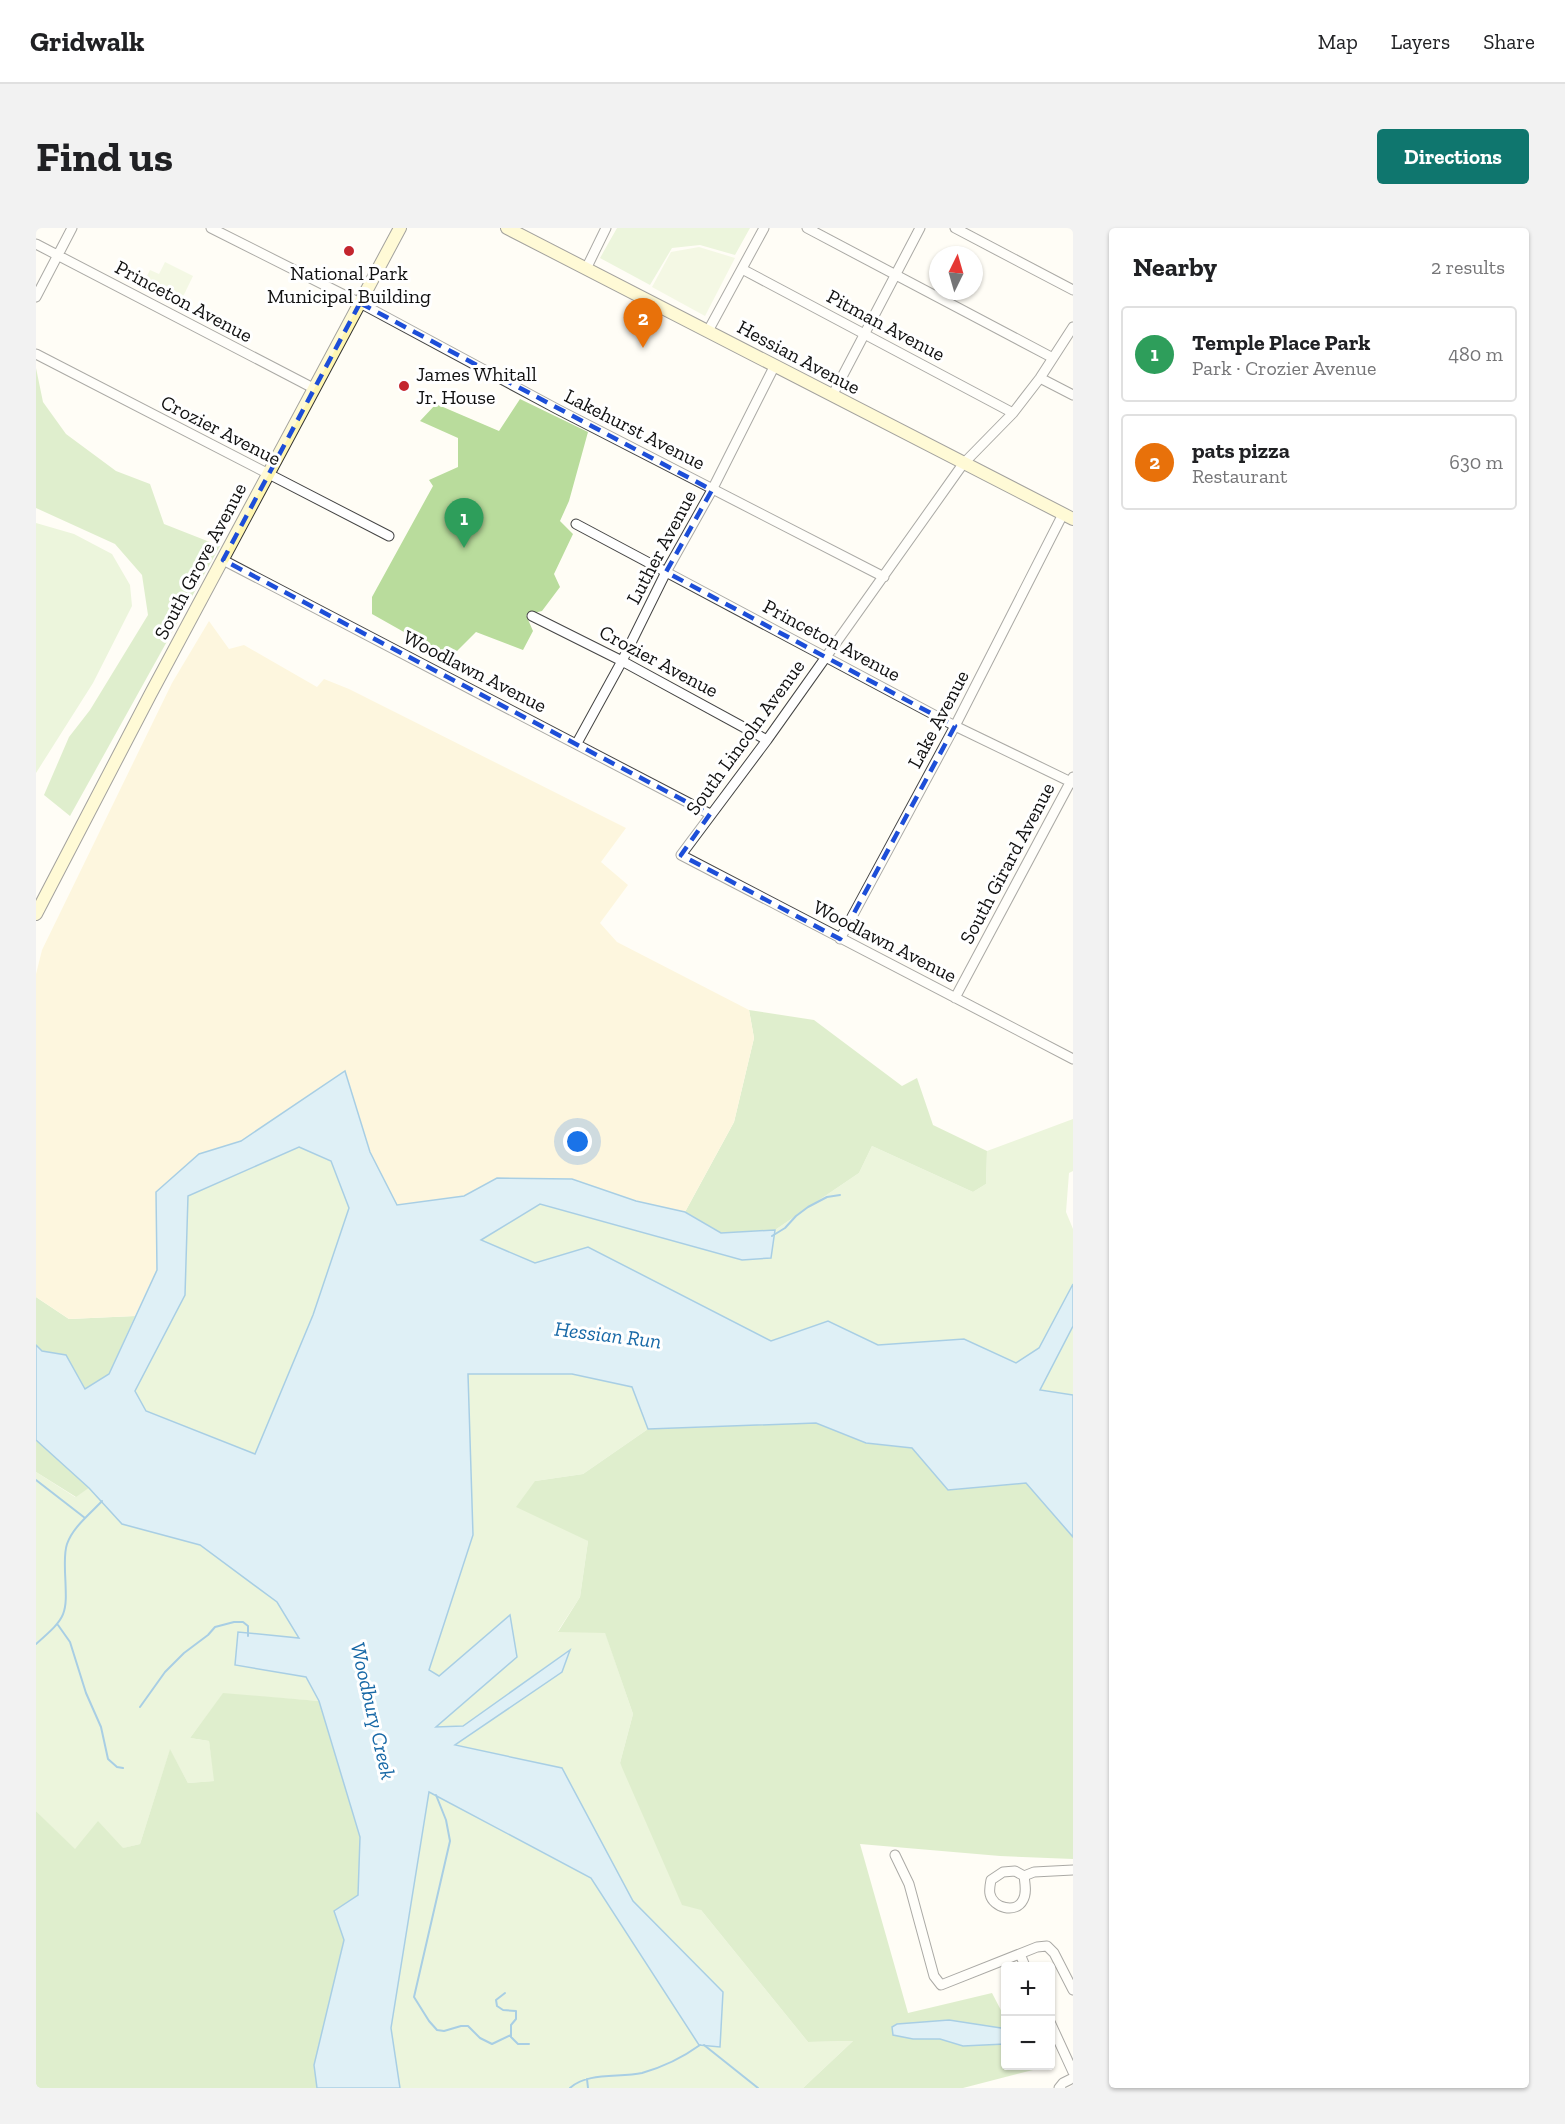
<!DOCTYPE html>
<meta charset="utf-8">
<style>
body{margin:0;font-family:"Zilla Slab",serif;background:#f2f2f2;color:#202124}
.controls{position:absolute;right:18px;bottom:18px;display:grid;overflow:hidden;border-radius:6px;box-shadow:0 2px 4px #0004}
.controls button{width:54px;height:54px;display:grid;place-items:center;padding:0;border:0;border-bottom:2px solid #e0e0e0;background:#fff;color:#202124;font:30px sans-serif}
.compass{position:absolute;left:893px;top:18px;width:54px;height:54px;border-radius:50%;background:#fff;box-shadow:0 2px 4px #0004;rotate:5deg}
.you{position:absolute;left:542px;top:914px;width:21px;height:21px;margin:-15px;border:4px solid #fff;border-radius:50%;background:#1a73e8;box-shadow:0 0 0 9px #1a73e833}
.badge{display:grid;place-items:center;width:39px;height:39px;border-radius:50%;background:#0f766e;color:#fff;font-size:20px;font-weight:700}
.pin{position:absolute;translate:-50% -50px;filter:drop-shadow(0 2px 3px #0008)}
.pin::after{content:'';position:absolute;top:32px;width:21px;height:18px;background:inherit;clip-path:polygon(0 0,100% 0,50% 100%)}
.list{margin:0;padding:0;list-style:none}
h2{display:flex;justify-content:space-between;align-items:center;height:78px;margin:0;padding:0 24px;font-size:26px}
h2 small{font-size:20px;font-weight:400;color:#757577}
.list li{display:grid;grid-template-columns:39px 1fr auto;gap:18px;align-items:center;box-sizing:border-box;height:96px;margin:0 12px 12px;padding:0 12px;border:2px solid #e0e0e0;border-radius:6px}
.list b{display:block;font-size:22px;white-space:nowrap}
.list p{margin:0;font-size:20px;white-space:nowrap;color:#757577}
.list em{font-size:20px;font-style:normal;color:#757577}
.map{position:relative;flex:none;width:1037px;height:1860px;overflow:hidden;border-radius:6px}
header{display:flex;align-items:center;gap:36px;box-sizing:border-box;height:84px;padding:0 30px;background:#fff;border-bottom:2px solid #e0e0e0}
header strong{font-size:28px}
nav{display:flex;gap:33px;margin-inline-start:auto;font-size:21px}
.intro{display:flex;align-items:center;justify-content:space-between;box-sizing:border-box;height:144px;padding:0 36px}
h1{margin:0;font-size:42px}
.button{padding:15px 27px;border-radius:6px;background:#0f766e;color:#fff;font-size:21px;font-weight:700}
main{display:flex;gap:36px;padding:0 36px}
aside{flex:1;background:#fff;border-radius:6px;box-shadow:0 2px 4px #0004}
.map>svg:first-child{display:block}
.green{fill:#d5ebbd}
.forest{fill:#b9dc9c}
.sand{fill:#fbeec1}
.pitch{fill:#e6f2cf}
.water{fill:#b9e0f7;stroke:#3f96cf;stroke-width:1.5;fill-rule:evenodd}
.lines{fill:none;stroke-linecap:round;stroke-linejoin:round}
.stream{stroke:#3f96cf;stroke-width:2}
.minor-casing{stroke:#444;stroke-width:11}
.secondary-casing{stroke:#333;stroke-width:14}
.minor{stroke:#fff;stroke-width:9}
.secondary{stroke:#fff6b0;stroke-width:12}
.marked{fill:none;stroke:#1d4ed8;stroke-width:4.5;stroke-dasharray:12 8;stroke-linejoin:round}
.poi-dot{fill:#c4262e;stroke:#fff;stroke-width:2}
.labels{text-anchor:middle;stroke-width:6;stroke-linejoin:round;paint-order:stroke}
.poi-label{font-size:20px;fill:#111;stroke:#fff}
.street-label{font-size:20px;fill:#111;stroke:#fff}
.water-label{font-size:21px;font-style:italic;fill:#1768a6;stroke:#fff}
</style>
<header>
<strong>Gridwalk</strong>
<nav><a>Map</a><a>Layers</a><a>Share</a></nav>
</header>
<div class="intro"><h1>Find us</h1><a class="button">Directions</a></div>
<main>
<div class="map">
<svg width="1037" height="1860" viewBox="0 0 1037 1860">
<rect width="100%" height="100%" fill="#fffdf5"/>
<!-- green -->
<path class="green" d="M581,0H714L699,27L664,17L636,20L614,57L564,30Z
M0,295L38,306L76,326L94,357L96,378L57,455L0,545Z
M1037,891V943L1033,945L1030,984L1037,1001V1056L1003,1120L980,1135L928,1111L842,1117L792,1093L735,1113L552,1020L499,1035L445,1012L504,976L706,1032L735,1030L739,1002L823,945L836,918L937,964L950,956L951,923Z
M263,919L295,933L313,980L277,1087L219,1226L110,1183L98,1163L149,1067L151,968Z
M1037,1098V1167L1004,1162Z
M431,1146H536L596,1159L612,1201L547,1246L499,1253L552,1313L544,1369L522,1403L569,1404L597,1486L584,1535L665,1682L772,1814L817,1813L767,1860H364L355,1800L393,1564L555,1650L663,1817L684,1818L687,1764L597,1673L526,1540L418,1517L526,1444L533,1422L427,1498L399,1500L474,1387L403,1448L393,1442L437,1307Z
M0,1244L39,1269L53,1260L86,1296L164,1317L242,1374L263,1410L269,1448L283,1473L187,1466L154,1510L173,1513L179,1553L152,1555L134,1522L104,1616L88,1620L39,1622L0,1583Z"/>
<!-- forest -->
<path class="forest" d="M0,140L7,174L30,206L80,243L114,256L128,296L184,318L34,588L8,567L33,509L54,482L112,387L106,347L79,316L0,280Z
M484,171L552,204L533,273L524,293L537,306L518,346L524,359L506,383L490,387L497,403L487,422L440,404L414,430L336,386V369L397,258L393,252L422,239V210L384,193L400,176L463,203Z
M713,782L778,792L866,858L881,850L897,897L951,923L950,956L937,964L836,918L823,945L739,1002L685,1005L649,984L698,894L718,810Z
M0,1069L33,1091L99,1088L73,1146L49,1161L30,1127L6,1123L0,1117Z
M780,1195L830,1215L876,1220L912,1262L990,1255L1037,1309V1631L964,1628L824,1616L872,1785L956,1765L969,1790V1838H994L997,1842L927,1860H767L817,1813L772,1814L665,1682L646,1677L584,1535L597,1486L569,1405L522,1404L544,1369L552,1313L480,1279L499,1253L547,1246L612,1201Z
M0,1212L53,1260L40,1269L0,1244Z
M187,1465L283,1473L324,1609L322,1667L298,1683L309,1712L278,1837L281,1860H0V1583L39,1621L62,1593L87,1620L104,1616L134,1521L152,1555L178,1553L173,1513L154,1510Z"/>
<!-- sand -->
<path class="sand" d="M173,393L193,421L208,417L281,459L288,451L313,461L590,600L565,634L592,657L564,695L581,714L713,782L718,810L698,894L649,984L600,973L536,951L461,950L428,968L361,977L334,924L309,843L205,913L163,926L120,964L121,1042L99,1088L33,1091L0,1069V746L6,722L136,455Z"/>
<!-- pitch -->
<path class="pitch" d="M663,19L699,30L669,88L616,59L635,24Z
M129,34L157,48L142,79L105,60L114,42L123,46Z"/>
<!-- water -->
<path class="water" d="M309,843L334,924L361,977L428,968L461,950L536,951L600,973L649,984L685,1005L739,1002L735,1030L706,1032L504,976L445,1012L499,1035L552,1019L735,1113L792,1093L842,1117L928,1111L980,1135L1003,1120L1037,1056V1098L1004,1162L1037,1167V1309L990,1255L912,1262L876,1220L830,1215L780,1195L612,1201L596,1159L536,1146H432L437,1307L393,1442L403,1448L474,1387L481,1429L400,1499L427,1498L534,1422L526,1444L419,1517L526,1540L597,1673L687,1764L684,1819L663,1817L555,1650L393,1564L355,1800L364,1860H281L278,1837L308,1712L298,1683L322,1667L324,1609L283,1473L270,1449L199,1437L202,1404L263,1410L241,1374L164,1317L86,1296L53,1260L0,1212V1117L6,1123L30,1127L49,1161L73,1146L121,1042L120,964L163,926L205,913ZM263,919L295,933L313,980L277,1087L219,1226L110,1183L99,1163L149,1067L152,968Z
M913,1792L965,1800L969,1802V1816L927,1818L904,1811H877L857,1807L856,1799L861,1796Z"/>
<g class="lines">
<!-- stream -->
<path class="stream" d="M736,1008L749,1000L760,988L772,979L791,969L804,967
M0,1252L49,1290
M22,1397L34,1414L50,1465L65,1499L72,1531L81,1539L87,1540
M0,1416C32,1388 31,1387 29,1344C29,1335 28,1325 31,1316C37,1299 53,1287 66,1273
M104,1479L129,1444L148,1425L172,1407L179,1399L198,1394H207L212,1398V1408
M400,1567L410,1592L414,1613L378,1769L393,1793L401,1802L408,1803L425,1798H432L444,1810L456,1816L475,1807
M469,1765L460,1772L461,1778L467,1782L480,1783V1791L475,1797V1809L482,1816H493
M668,1817L722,1860
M551,1851L552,1860
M534,1860C551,1844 583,1850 606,1845C627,1839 646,1830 664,1817"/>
<!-- minor casing -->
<g class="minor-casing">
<path id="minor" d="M175,0L324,75L521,181L848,349
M771,0L1017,130
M919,0L1037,62
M0,16L279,161
M550,41L570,0
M706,41L977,185
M0,69L36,0
M1037,99L1004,150L977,185L927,236L731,512L645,627L1037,831
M672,103L728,0
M0,126L353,308
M1004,150L1037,167
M796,168L884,0
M540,296L919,498L1037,555
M187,332L674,586
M496,388L586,433L731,512
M541,515L586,433L630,344L676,262L738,139
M804,711L919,498L1027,286
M919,770L1037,549
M859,1627L873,1656L898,1748L905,1757L1001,1719L1011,1718L1018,1725L1037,1762
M979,1643L988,1648C989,1656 991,1665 987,1672C980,1686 957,1680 954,1666C953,1662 954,1657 955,1652L967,1644Z
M988,1648L998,1644L1037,1642
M984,1726L989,1738
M1014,1794L1037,1844
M1023,1860L1027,1855L1037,1850"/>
</g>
<!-- secondary casing -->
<g class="secondary-casing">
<path id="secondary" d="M471,0L1037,291
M0,686L114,467L364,0"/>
</g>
<!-- minor -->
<use href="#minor" class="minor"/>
<!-- secondary -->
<use href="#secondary" class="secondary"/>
</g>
<!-- marked area -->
<path d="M0 0H1037V1860H0ZM324,75L676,262L630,344L919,498L804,711L645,627L674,586L187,332Z" fill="#fffdf5" fill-opacity=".55" fill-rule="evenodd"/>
<path class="marked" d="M324,75L676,262L630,344L919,498L804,711L645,627L674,586L187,332Z"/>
<!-- markers -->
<g class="poi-dot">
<circle cx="313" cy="23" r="6"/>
<circle cx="368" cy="158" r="6"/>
</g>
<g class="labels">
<!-- poi labels -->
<g class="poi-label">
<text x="313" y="52">National Park<tspan x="313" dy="23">Municipal Building</tspan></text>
<text x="380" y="153" text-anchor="start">James Whitall<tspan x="380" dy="23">Jr. House</tspan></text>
</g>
<!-- street labels -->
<g class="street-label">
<text transform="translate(148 73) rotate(28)" y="7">Princeton Avenue</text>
<text transform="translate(850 97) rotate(28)" y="7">Pitman Avenue</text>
<text transform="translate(763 129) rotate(28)" y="7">Hessian Avenue</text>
<text transform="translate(599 201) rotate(27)" y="7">Lakehurst Avenue</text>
<text transform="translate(185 202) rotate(27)" y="7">Crozier Avenue</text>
<text transform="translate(625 319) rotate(-62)" y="7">Luther Avenue</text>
<text transform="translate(164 333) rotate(-62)" y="7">South Grove Avenue</text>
<text transform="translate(796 412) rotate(28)" y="7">Princeton Avenue</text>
<text transform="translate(623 433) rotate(28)" y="7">Crozier Avenue</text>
<text transform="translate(439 443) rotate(27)" y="7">Woodlawn Avenue</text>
<text transform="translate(902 491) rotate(-62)" y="7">Lake Avenue</text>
<text transform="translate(709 509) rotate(-54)" y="7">South Lincoln Avenue</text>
<text transform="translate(971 635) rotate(-62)" y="7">South Girard Avenue</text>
<text transform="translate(849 713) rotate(27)" y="7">Woodlawn Avenue</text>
</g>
<!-- water labels -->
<g class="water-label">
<text transform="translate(572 1107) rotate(7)" y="7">Hessian Run</text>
<text transform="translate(337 1483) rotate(77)" y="7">Woodbury Creek</text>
</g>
</g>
</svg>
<div class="controls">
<button>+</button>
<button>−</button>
</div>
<svg class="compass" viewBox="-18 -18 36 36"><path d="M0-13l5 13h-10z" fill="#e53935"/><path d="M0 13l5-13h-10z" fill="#757577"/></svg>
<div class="you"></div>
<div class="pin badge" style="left:428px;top:320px;background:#2e9e5b">1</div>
<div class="pin badge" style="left:607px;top:120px;background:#e8710a">2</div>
</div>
<aside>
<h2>Nearby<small>2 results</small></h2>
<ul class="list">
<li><span class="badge" style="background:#2e9e5b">1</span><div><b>Temple Place Park</b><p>Park · Crozier Avenue</p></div><em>480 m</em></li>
<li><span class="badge" style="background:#e8710a">2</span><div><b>pats pizza</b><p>Restaurant</p></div><em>630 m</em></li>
</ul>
</aside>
</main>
